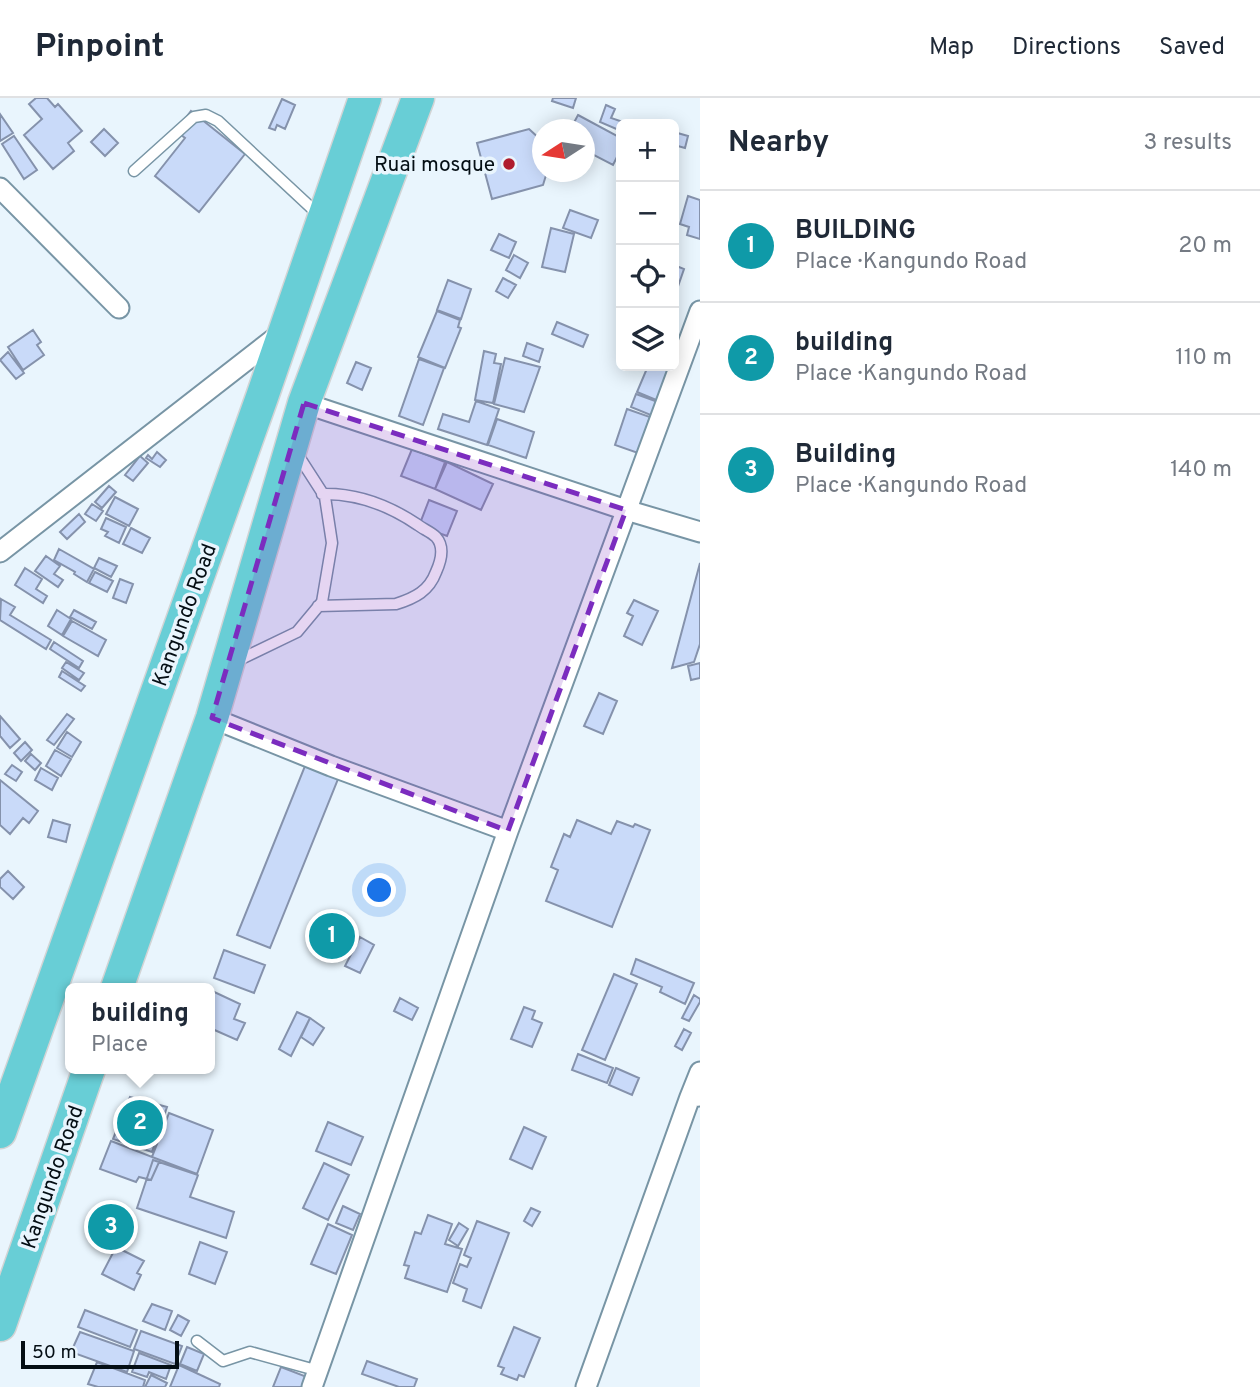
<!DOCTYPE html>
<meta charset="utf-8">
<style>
body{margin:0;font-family:Overpass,sans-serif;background:#f6f6f7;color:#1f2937}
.controls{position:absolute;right:21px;top:21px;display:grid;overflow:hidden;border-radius:10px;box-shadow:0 4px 18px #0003}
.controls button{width:63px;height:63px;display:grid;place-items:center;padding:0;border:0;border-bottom:2px solid #e0e1e3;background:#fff;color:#1f2937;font:35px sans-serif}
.compass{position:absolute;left:532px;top:21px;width:63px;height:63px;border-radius:50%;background:#fff;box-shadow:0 4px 18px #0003;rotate:258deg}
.scale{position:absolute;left:21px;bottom:18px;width:158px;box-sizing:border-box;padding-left:7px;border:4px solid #040e14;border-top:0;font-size:19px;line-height:24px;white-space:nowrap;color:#040e14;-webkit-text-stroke:5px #e9f5fd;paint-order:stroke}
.you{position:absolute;left:380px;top:793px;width:24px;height:24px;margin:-18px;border:5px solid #fff;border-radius:50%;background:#1a73e8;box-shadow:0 0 0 10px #1a73e833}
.badge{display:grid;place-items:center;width:46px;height:46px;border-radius:50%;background:#af1b2e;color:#fff;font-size:23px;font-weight:700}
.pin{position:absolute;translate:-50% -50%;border:4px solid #fff;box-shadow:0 2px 7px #0006}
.popup{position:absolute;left:65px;top:885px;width:150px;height:91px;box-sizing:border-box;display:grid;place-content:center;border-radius:10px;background:#fff;filter:drop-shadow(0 2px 5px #0005);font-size:23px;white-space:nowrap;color:#747a83}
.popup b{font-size:26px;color:#1f2937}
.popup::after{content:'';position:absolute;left:50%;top:100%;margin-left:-14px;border:14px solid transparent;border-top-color:#fff}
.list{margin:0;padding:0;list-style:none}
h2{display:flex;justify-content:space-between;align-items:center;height:91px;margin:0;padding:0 28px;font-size:30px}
h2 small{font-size:23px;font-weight:400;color:#747a83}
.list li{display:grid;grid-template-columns:46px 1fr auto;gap:21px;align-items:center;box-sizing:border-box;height:112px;padding:0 28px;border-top:2px solid #e0e1e3}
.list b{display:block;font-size:26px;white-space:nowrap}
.list p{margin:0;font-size:23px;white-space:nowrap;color:#747a83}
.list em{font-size:23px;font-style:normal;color:#747a83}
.icon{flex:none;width:38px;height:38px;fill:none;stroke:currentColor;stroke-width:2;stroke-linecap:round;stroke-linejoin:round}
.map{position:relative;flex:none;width:700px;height:1289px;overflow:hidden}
header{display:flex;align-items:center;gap:42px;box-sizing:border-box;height:98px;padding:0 35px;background:#fff;border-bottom:2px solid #e0e1e3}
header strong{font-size:33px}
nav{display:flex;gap:38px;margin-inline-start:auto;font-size:24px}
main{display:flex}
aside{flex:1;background:#fff}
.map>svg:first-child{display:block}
.building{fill:#c9daf9;stroke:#8592ac;stroke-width:2}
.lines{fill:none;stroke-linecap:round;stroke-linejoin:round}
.service-casing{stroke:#7895a5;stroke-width:13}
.minor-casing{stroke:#7895a5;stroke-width:23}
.trunk-casing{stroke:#d2d4d5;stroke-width:35}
.service{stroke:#fff;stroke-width:10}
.minor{stroke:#fff;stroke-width:19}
.trunk{stroke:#68ced6;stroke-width:32}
.marked{fill:#7b2cbf;fill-opacity:0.2;stroke:#7b2cbf;stroke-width:5;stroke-dasharray:14 9;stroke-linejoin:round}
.poi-dot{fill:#af1b2e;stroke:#e9f5fd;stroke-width:2.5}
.labels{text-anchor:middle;stroke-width:7;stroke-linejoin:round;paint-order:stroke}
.poi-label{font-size:21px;fill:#040e14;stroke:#e9f5fd;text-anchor:end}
.street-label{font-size:21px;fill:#040e14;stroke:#e9f5fd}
</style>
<header>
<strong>Pinpoint</strong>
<nav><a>Map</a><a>Directions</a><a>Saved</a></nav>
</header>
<main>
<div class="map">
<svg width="700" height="1289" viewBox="0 0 700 1289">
<rect width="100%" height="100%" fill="#e9f5fd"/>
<!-- building -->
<path class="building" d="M36,0H47L55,9L58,6L82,33L68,45L74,53L53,71L24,37L42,21L29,6Z
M553,0H576L573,10L552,3Z
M282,1L295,7L285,31L277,27L275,32L269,30Z
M606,7L615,11L611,20L626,25L621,26V33L600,24Z
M191,13L245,56L199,114L155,78L185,40L176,33Z
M0,16L13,35L0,43Z
M578,17L621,40V51L613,67L584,52V32H570Z
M104,31L118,45L105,58L91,44Z
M529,31L542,43V74H547L543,87L492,101L477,45Z
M674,34L688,38L685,50L674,47Z
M14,38L37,72L24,81L2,46Z
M688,98L700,102V141L687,137L689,129L680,126Z
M570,112L598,122L591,140L563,130Z
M551,130L574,136L565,174L542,169Z
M499,136L516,144L509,160L491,152Z
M514,157L528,165L520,180L506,172Z
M674,167L684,171L674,200Z
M503,180L516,187L508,200L496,193Z
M448,182L471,191L461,221L437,212Z
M437,213L460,222L458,229L461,230L445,270L418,259Z
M557,224L588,237L583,249L552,236Z
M33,232L41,244L37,247L44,257L23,272L8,249Z
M527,245L543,251L539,264L523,258Z
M484,253L496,256L494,265L501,266L493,305L475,302Z
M8,254L24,275L16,281L0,262Z
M505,260L540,269L524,314L494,306Z
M419,261L444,270L423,327L399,318Z
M356,264L371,270L362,292L347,285Z
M648,268H674L661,304L637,294Z
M636,296L658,304L653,318L631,309Z
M476,303L499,311L487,347L438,331L443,316L469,324Z
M627,311L650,319L638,355L615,347Z
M497,321L534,334L526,360L488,347Z
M412,351L445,364L435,391L401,378Z
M157,354L166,362L160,369L146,360L148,357L152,361Z
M140,358L148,365L133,383L125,377Z
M447,364L493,386L481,412L435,391Z
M109,388L116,394L102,410L95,404Z
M115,399L138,411L129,428L106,416Z
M429,402L457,413L447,438L419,428Z
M92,406L103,413L96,423L85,416Z
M79,416L85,424L67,441L60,434Z
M106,420L126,429L119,445L105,438L108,434L101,431Z
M131,430L150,440L142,455L123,446Z
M59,451L94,471L87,484L74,476L75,474L54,462Z
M46,458L60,468L54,476L63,482L58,489L35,473Z
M99,460L117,468L111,479L94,470Z
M700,465V546L694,564L672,570Z
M25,470L42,481L36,491L47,498L43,505L15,487Z
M95,474L113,483L107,494L89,485Z
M120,481L133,486L126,505L113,500Z
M1,501L15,509L10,517L51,542L46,551L0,522Z
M634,502L658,513L642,547L624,538L633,518L627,515Z
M57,512L71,521L62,537L48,528Z
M74,512L96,524L92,531L70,519Z
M72,523L106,542L98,558L63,538Z
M54,544L83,563L79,570L50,551Z
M66,564L84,575L79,582L62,570Z
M700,565V580L691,582L688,568Z
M62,573L85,588L81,593L59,579Z
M599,595L617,603L603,636L584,628Z
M67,616L74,621L54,647L47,642Z
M0,618L20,641L10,650L0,638Z
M67,634L81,644L72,659L57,650Z
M25,644L32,652L21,663L14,655Z
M55,652L71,661L61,678L46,668Z
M31,656L41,665L35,672L25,663Z
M307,663L340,676L270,850L237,837Z
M12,667L22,674L16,683L5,676Z
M41,670L58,680L52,692L35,682Z
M0,682L38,713L29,725L23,720L10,736L0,727Z
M53,722L70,727L66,744L48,739Z
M577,722L611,736L617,723L633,729L635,726L650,732L612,829L546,803L558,772L551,769L564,736L570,739Z
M8,773L24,789L13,801L0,789V781Z
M329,828L340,833L335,848L324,844Z
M360,839L374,847L360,875L345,868Z
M224,852L265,867L254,895L214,880Z
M636,861L694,885L685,906L660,894L662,889L631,876Z
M614,876L637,886L605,962L582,952Z
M210,892L240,906L234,921L245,925L237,942L210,930Z
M694,897L700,901V904L689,923L682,920Z
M400,900L418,910L412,922L394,913Z
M524,909L535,913L532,921L542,925L532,949L511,941Z
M297,914L310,920L291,958L279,951Z
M310,920L324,930L313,947L301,939Z
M684,931L691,935L682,952L675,948Z
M578,956L613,970L607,985L572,972Z
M616,970L639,980L632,997L609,987Z
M130,999L167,1009L152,1054L113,1041Z
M169,1015L213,1032L197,1076L152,1059Z
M328,1024L363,1039L351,1067L316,1053Z
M524,1029L546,1039L532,1071L510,1061Z
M111,1043L160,1062L151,1082L139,1079L136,1084L100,1071Z
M153,1062L198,1077L190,1099L234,1114L226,1140L137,1110Z
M324,1065L349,1077L328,1122L303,1110Z
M343,1108L360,1116L353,1132L336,1125Z
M531,1110L540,1114L532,1128L524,1123Z
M99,1116L129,1125L126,1139L93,1132Z
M428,1117L452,1126L445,1146L462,1151L447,1194L405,1180L409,1168L404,1167L415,1134L421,1136Z
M477,1123L509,1135L481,1210L463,1203L467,1191L453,1185L460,1166L467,1169L471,1160L464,1157Z
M459,1125L468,1131L458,1148L449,1142Z
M328,1126L352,1137L336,1176L311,1166Z
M200,1144L227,1154L215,1186L189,1176Z
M116,1149L144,1163L137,1175L141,1177L134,1192L102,1176Z
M152,1206L172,1213L165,1232L143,1223Z
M85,1212L137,1232L130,1249L78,1229Z
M178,1217L189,1223L181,1238L170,1232Z
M514,1229L540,1240L524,1279L519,1277L517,1282L501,1276L504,1270L498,1268Z
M141,1233L182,1248L175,1266L134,1251Z
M80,1234L134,1253L127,1274L71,1254Z
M187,1249L204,1256L197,1273L180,1266Z
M139,1255L171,1267L166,1281L149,1274L147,1279L132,1274Z
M367,1263L417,1281L414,1289H399L362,1276Z
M97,1264L145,1282L143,1289H98L88,1286Z
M179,1267L220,1286L219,1289H170Z
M281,1269L307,1279L304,1289H273Z
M151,1277L167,1285L165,1289H145Z"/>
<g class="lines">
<!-- service casing -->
<g class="service-casing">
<path id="service" d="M134,73L194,19L206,17L218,23L320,118
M318,508L396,506C415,500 429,493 436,474C441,463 445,449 436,439C431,434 423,431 418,427C390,408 357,395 322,396
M237,563L297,534L322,504L332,445L325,399L296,354
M197,1243L223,1263L250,1254L319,1273"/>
</g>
<!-- minor casing -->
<g class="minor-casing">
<path id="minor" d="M0,90L119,210
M304,305L626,412L700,434
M0,454L284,233
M212,620L331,668L508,733
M690,999L700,974
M312,1289L508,733L700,213
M586,1289L690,999L700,998"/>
</g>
<!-- trunk casing -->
<g class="trunk-casing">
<path id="trunk" d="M117,890L212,620L304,305L418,0
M0,1034L262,299L365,0
M0,1227L89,971"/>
</g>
<!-- service -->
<use href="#service" class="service"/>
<!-- minor -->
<use href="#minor" class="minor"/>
<!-- trunk -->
<use href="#trunk" class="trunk"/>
</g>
<!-- marked area -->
<path class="marked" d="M304,305L626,412L508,733L212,620Z"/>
<!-- markers -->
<circle class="poi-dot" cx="509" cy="66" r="7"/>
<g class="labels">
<!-- poi labels -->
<g class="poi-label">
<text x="495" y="73">Ruai mosque</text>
</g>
<!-- street labels -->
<g class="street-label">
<text transform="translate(184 517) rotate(-70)" y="7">Kangundo Road</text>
<text transform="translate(52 1079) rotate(-71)" y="7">Kangundo Road</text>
</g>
</g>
</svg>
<div class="controls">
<button>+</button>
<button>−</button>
<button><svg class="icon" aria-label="locate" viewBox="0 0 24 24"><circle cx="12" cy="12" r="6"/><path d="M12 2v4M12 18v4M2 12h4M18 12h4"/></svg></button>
<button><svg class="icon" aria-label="layers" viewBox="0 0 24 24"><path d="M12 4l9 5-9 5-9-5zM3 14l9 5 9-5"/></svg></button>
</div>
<svg class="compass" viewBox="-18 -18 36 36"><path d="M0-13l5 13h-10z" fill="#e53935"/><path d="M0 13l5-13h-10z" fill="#747a83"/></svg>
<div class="scale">50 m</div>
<div class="you"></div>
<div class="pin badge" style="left:332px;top:838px;background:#0f9aa8">1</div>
<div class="pin badge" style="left:140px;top:1025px;background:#0f9aa8">2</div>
<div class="popup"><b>building</b>Place</div>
<div class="pin badge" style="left:111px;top:1129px;background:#0f9aa8">3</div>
</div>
<aside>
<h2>Nearby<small>3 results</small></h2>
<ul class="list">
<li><span class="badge" style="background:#0f9aa8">1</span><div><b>BUILDING</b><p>Place · Kangundo Road</p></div><em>20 m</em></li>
<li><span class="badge" style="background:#0f9aa8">2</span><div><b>building</b><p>Place · Kangundo Road</p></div><em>110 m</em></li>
<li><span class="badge" style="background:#0f9aa8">3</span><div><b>Building</b><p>Place · Kangundo Road</p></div><em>140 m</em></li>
</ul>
</aside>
</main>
